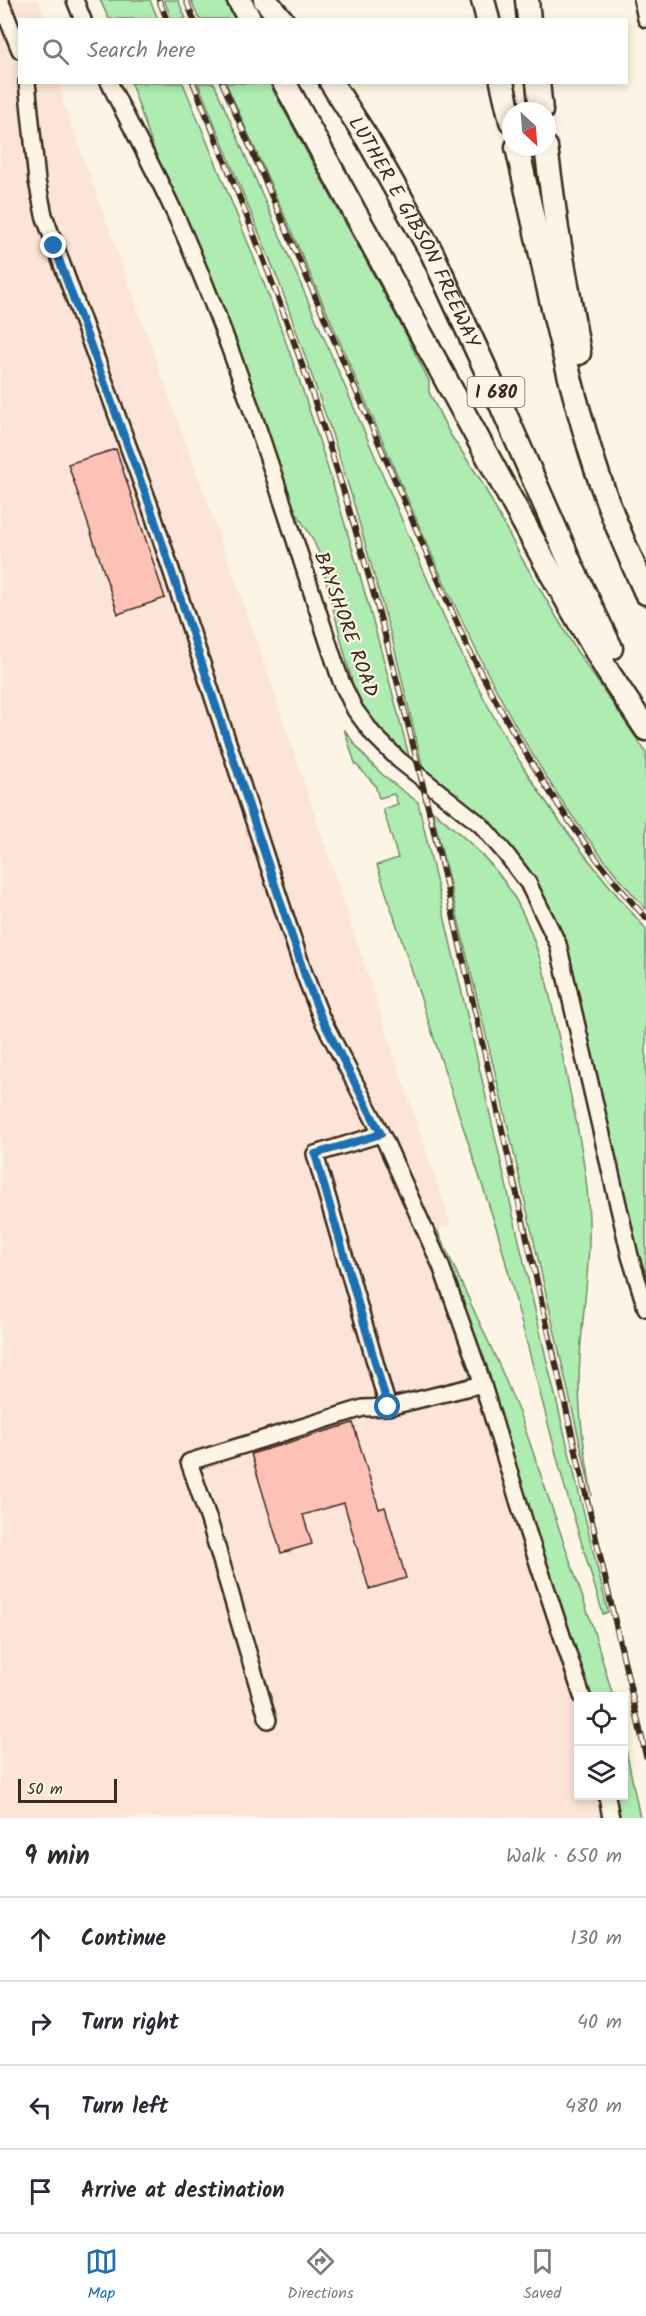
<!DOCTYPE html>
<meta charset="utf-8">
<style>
body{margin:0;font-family:Kalam,sans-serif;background:#f7f7f7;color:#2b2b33}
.controls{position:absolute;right:18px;bottom:18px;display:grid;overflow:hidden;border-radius:0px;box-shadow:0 3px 9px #0003}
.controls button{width:54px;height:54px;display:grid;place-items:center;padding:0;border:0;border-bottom:2px solid #e1e1e2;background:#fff;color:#2b2b33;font:30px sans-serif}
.compass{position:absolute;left:502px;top:102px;width:54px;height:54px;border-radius:50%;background:#fff;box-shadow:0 3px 9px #0003;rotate:154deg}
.scale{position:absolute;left:18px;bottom:15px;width:99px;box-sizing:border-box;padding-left:6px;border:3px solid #3b2a1e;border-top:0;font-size:16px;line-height:21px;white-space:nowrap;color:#3b2a1e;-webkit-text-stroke:4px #fcf5e5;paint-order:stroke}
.stop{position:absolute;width:18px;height:18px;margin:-14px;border:4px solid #1f6fb2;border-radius:50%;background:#fff}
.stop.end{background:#1f6fb2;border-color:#fff;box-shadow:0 2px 6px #0008}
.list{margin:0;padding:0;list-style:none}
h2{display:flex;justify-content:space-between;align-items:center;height:78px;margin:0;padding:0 24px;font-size:26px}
h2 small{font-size:20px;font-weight:400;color:#7c7c81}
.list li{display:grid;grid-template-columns:39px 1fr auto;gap:18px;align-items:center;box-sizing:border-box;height:84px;padding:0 24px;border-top:2px solid #e1e1e2}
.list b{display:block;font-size:22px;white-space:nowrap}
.list em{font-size:20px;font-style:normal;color:#7c7c81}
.icon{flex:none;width:33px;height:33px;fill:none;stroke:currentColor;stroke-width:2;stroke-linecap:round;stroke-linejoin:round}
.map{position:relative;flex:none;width:646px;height:1818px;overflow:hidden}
.search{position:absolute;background:#fff;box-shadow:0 3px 9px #0003;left:18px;right:18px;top:18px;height:66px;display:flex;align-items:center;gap:15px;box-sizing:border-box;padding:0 21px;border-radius:0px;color:#7c7c81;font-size:22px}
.sheet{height:414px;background:#fff}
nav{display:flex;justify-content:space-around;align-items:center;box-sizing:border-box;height:84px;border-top:2px solid #e1e1e2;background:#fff;font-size:16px;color:#7c7c81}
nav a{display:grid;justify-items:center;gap:3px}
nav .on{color:#1f6fb2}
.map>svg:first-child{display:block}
.built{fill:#fce5d8}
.green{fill:#aeecb2;stroke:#748b68;stroke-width:1.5}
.building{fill:#fdc1b8;stroke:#3b2a1e;stroke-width:1.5}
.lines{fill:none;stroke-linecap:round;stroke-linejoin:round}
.minor-casing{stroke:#3b2a1e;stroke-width:20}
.highway-casing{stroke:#3b2a1e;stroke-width:27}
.minor{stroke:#fcf5e5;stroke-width:15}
.highway{stroke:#fcf5e5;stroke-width:22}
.rail-casing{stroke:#3b2a1e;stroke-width:6}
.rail{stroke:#fcf5e5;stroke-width:4;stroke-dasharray:11;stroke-linecap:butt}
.route{stroke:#1f6fb2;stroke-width:8}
.labels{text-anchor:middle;stroke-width:4.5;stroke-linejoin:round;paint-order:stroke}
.shield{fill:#fcf5e5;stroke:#75675a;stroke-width:1.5}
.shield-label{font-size:18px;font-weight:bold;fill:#3b2a1e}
.street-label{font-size:20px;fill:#3b2a1e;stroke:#fcf5e5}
</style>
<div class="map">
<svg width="646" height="1818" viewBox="0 0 646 1818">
<rect width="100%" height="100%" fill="#fcf5e5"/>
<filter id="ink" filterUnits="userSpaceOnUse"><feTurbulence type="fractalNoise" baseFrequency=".0167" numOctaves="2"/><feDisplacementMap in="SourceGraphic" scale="12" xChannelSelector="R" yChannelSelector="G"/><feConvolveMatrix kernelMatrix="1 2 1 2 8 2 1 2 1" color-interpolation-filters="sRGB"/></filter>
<g filter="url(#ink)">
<!-- built -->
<path class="built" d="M0,0H39L45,19L20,20V82L59,83L64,103L260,649L451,1225L435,1231L473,1329L494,1395L578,1696V1796H612L617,1818H0Z"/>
<!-- green -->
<path class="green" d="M100,0H150L158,19H109Z
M164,0H178L186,19H172Z
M191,0H224L235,19H199Z
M131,83H183C224,184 267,285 302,388C343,511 378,635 410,760C387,738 365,716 353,686L319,553L311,536L291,504L189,230L155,153Z
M198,83H214C265,202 316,321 368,440C416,552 461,669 527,773C562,828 603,880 646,929V1276L626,1214L576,994L501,838L471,807L423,768L394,646L352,497L330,428L281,287Z
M226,83H269L403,329L429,381V392L450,434L480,479L521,557L576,650L646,752V909C520,772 450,598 378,430C328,314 277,198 226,83Z
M344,729C368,764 383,777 418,802L547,1362L608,1612L603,1614L565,1488L498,1233L377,865L398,858L383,809L398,804L394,794L379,798L375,785L355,763Z
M432,810C459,833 486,855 506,884C542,936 553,1011 566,1073C576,1121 588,1171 589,1220C591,1275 579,1329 579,1383C579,1421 586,1458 592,1496L508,1127Z
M435,1230H437L500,1367L522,1420L592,1625L613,1696H588L539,1546L473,1329Z
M624,1740L640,1818H617L612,1796H624Z"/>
<!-- building -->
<path class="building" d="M116,449L165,598L118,614L68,464Z
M353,1423L379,1509L385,1507L406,1578L369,1589L344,1503L303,1515L312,1544L281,1553L251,1454Z"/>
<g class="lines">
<!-- minor casing -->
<g class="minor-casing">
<path id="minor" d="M0,0L20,50
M75,0L83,20
M642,0L646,19
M27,82L37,181L44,215L151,509L305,976L321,1017L385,1141L441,1266L478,1369L528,1533L582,1696
M109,82C132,130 159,177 180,225C245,372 290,529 341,681L355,710L373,734L399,760L481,825L506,854L528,883L558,944L630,1256L646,1308
M381,1134L315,1154L388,1407L483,1384
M268,1720L209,1520L189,1462L363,1408L388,1407
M607,1796L611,1818"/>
</g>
<!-- highway casing -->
<g class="highway-casing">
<g id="highway">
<path d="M239,0L250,20"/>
<path d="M265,0L282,20"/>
<path d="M483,0L488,20"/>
<path d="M527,0L529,20"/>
<path d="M284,82L551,573L608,672L646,729"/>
<path id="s1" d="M331,82L368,140L432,253L485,368L573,569L611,648"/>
<path d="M502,82L511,121"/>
<path d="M538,82L541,111"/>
<path d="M517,147C539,243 558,341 586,436C601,490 623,543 646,593"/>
<path d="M546,147L557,229L579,353"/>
</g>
</g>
<!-- minor -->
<use href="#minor" class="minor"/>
<!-- highway -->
<use href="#highway" class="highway"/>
<!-- rail casing -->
<g class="rail-casing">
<path id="rail" d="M159,0L167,20
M186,0L194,20
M193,82C245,209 295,336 336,467C396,655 438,849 482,1042C536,1280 591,1518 646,1756
M222,82L467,646C517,744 572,837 646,918"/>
</g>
<!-- rail -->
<use href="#rail" class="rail"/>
</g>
</g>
<g class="lines" filter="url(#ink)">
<!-- route -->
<path class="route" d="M54,246L151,509L305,976L321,1017L381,1134L315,1154L388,1407"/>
</g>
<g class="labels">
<!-- shield labels -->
<rect class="shield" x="467.5" y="377" width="57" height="30" rx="4.5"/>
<g class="shield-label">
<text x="496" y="398">I 680</text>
</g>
<!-- street labels -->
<g class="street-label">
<text dy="7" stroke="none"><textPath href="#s1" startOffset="172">LUTHER E GIBSON FREEWAY</textPath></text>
<text transform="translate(347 624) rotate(70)" y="7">BAYSHORE ROAD</text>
</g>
</g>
</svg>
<div class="controls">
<button><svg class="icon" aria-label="locate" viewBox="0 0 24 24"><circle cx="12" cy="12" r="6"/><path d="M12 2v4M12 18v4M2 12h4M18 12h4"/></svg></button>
<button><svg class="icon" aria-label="layers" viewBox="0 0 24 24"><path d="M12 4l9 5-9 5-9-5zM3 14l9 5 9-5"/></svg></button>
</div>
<svg class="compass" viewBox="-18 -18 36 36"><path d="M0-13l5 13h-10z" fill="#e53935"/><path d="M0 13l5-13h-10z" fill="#7c7c81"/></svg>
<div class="scale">50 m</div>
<div class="stop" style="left:388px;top:1407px"></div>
<div class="stop end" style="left:54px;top:246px"></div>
<div class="search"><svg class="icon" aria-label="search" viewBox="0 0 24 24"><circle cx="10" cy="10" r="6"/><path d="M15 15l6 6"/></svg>Search here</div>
</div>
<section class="sheet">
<h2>9 min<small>Walk · 650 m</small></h2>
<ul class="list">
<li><svg class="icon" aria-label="ahead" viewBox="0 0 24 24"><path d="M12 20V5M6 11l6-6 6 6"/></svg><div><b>Continue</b></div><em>130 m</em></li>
<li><svg class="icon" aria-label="right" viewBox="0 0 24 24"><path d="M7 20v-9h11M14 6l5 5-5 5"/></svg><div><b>Turn right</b></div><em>40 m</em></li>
<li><svg class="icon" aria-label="left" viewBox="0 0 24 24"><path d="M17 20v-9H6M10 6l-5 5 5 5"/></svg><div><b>Turn left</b></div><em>480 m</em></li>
<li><svg class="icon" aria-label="arrive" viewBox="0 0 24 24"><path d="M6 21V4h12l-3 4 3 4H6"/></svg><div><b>Arrive at destination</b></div></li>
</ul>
</section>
<nav>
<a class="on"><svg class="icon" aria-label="map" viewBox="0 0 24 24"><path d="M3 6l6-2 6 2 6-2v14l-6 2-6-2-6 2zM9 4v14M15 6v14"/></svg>Map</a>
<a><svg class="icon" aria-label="directions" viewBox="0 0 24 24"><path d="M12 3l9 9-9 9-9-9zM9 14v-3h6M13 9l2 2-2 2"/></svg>Directions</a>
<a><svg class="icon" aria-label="saved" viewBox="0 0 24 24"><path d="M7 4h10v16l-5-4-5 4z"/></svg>Saved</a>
</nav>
